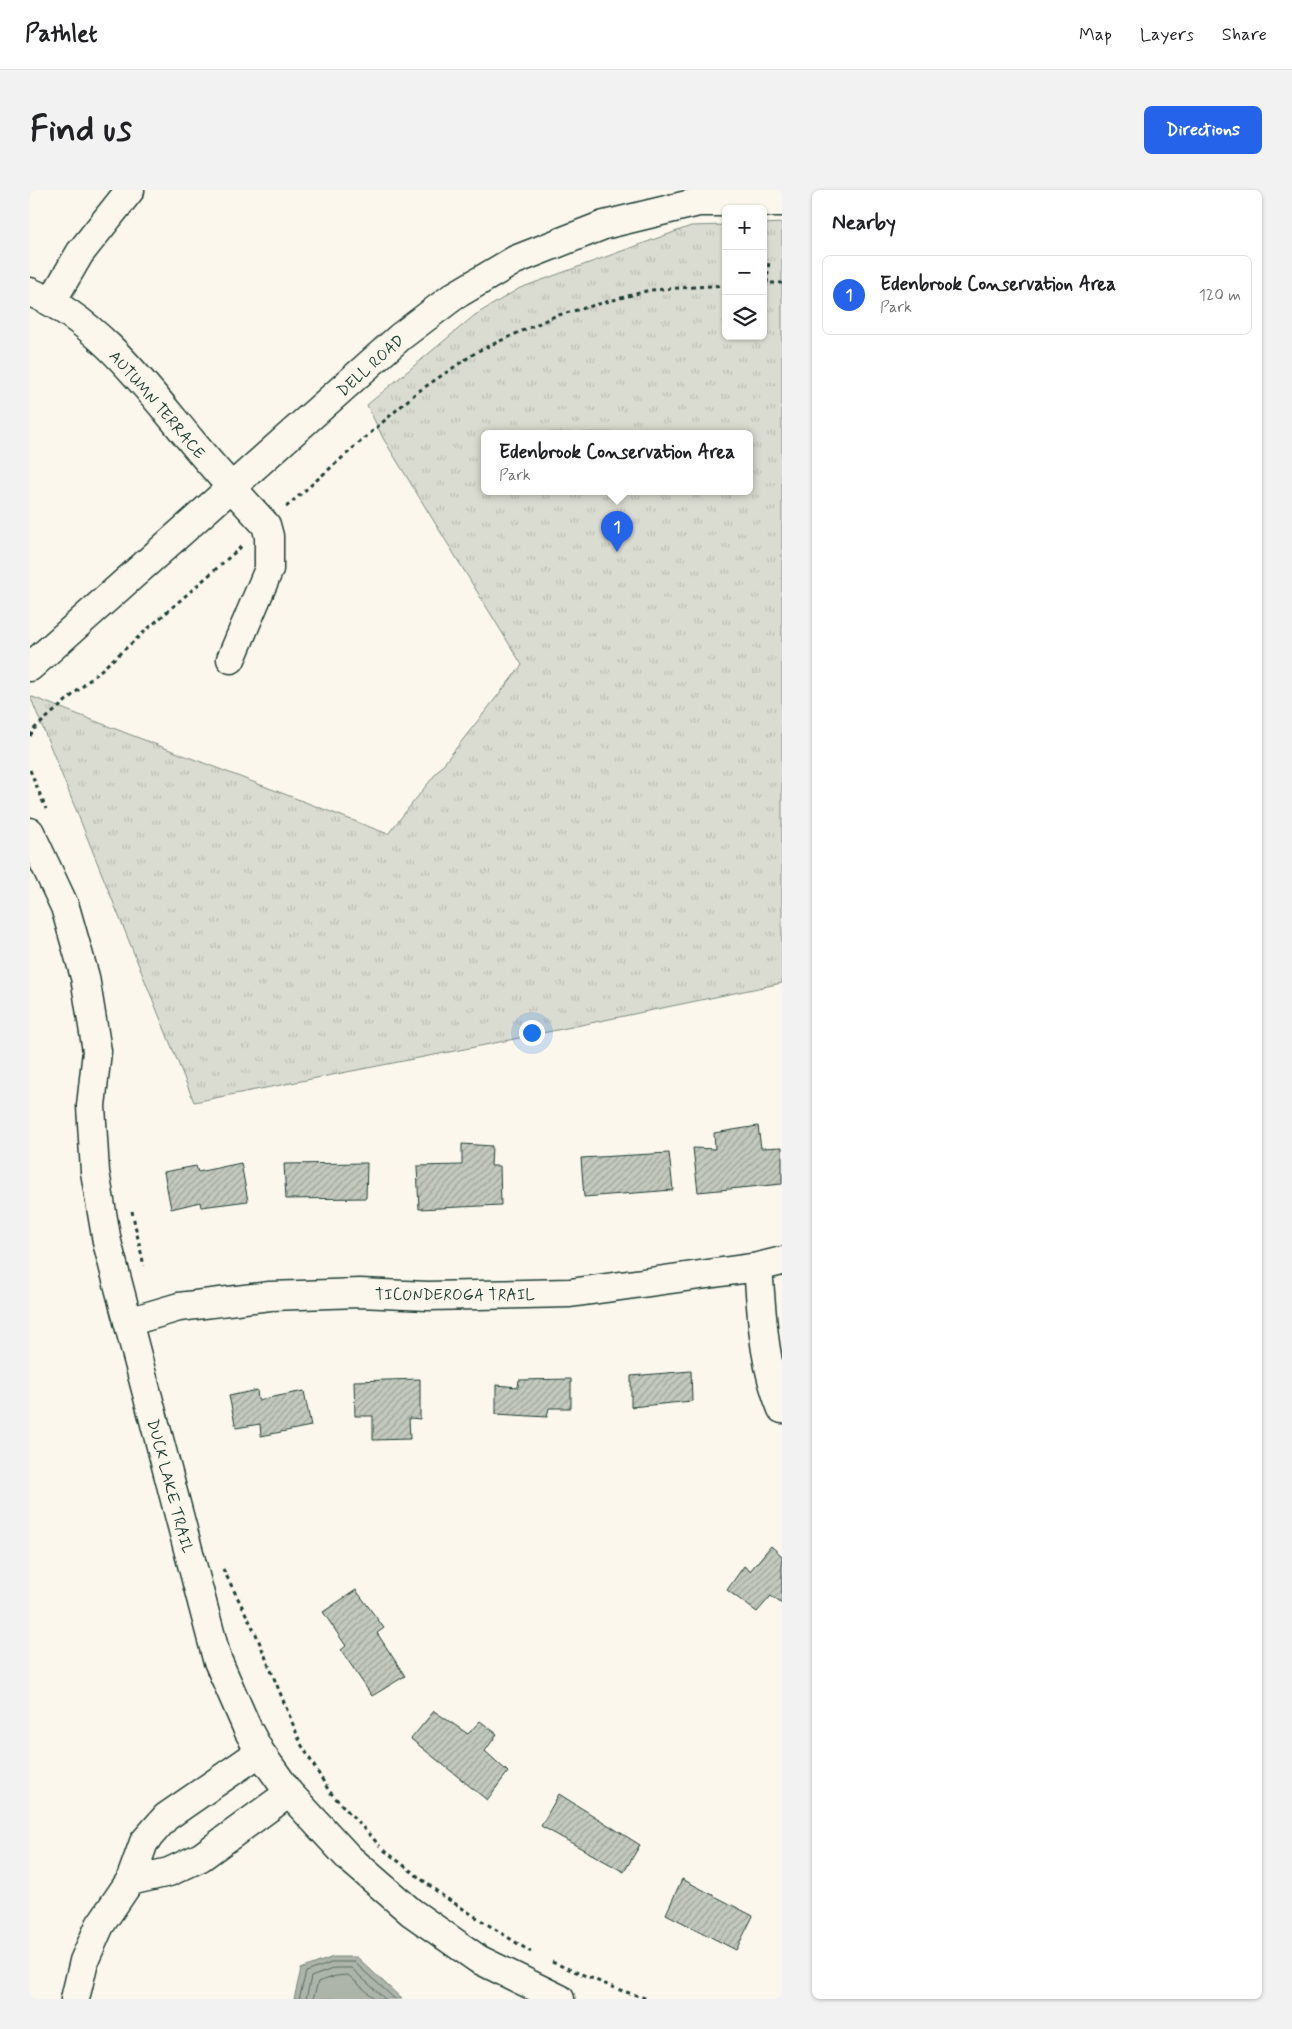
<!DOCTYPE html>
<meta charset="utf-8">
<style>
body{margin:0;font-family:Mynerve,sans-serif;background:#f2f2f2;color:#202124}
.controls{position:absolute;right:15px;top:15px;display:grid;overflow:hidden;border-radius:8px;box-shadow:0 1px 4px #0004}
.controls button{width:45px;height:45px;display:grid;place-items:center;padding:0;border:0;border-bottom:1px solid #e0e0e0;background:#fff;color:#202124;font:25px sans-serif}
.you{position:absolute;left:501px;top:842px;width:18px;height:18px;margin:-12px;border:4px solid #fff;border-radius:50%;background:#1a73e8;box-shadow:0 0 0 8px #1a73e833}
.badge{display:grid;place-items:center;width:32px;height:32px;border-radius:50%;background:#2563eb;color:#fff;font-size:16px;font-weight:700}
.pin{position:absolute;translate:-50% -41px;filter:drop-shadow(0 1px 2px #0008)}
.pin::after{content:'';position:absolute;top:26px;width:18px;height:15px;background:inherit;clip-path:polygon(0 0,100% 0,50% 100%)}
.popup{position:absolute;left:451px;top:240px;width:272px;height:65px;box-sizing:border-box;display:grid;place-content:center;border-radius:8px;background:#fff;filter:drop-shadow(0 1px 4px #0005);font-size:16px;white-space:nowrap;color:#757577}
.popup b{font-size:19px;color:#202124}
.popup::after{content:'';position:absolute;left:50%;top:100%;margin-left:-10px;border:10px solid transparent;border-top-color:#fff}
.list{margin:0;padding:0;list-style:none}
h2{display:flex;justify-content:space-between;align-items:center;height:65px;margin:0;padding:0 20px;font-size:21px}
h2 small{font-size:16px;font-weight:400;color:#757577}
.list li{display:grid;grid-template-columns:32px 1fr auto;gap:15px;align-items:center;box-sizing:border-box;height:80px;margin:0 10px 10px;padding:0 10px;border:1px solid #e0e0e0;border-radius:8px}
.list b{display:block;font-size:19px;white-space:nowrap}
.list p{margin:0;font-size:16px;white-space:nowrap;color:#757577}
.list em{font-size:16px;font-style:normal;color:#757577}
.icon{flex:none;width:28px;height:28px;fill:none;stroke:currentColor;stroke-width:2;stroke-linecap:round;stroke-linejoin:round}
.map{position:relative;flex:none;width:752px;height:1809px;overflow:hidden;border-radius:8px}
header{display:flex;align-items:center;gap:30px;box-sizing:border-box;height:70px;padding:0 25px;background:#fff;border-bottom:1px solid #e0e0e0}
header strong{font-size:24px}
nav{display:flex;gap:28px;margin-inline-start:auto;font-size:18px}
.intro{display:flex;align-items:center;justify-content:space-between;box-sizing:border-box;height:120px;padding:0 30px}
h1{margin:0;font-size:35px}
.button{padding:12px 22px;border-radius:8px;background:#2563eb;color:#fff;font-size:18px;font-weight:700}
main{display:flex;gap:30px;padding:0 30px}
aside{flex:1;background:#fff;border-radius:8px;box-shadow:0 1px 4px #0004}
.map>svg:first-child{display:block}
.park{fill:url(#park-tufts);stroke:#7d8c82;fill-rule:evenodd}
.water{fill:#adb4aa;stroke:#74847b}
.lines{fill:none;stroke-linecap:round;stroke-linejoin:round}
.shore{stroke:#586d63;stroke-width:1}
.building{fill:url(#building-hatch);stroke:#1f3d34}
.minor-casing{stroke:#1f3d34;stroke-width:31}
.path{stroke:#1f3d34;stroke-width:3;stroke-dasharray:4 4;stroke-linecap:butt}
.minor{stroke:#fbf7ec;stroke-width:28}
.labels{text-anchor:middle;stroke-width:4;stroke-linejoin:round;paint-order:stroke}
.street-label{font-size:16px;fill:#1f3d34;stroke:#fbf7ec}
</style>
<header>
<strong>Pathlet</strong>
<nav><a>Map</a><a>Layers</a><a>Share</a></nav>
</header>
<div class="intro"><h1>Find us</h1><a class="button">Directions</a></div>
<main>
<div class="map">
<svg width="752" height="1809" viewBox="0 0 752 1809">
<defs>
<pattern id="park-tufts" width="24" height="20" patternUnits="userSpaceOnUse" patternTransform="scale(1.25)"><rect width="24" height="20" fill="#dbdcd1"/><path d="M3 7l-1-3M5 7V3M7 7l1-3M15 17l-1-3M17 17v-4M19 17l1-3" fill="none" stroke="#bcbeb4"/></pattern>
<pattern id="building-hatch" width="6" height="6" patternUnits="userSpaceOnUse" patternTransform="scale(1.25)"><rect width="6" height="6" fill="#c4c9be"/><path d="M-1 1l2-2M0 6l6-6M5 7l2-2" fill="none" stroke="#9fa49b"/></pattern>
</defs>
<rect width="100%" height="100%" fill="#fbf7ec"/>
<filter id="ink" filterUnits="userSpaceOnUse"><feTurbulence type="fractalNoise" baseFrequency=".02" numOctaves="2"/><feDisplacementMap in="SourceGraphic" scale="10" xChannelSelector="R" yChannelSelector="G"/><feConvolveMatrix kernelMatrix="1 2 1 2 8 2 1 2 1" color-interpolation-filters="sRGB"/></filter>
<g filter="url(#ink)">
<!-- park -->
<path class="park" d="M752,33V793L460,854L164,912L0,506L358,644L492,475L353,248L337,215L445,125L490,98L661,36L696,35V146H733V34ZM454,243H720V301H454Z"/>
<!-- water -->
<path class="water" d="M303,1767H327L372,1809H264L271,1779Z"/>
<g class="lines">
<!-- shore -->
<path class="shore" d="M269,1809L276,1782L304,1772H324L365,1809
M276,1809L281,1787L305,1778H321L355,1809
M283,1809L288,1792L306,1786L318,1785L345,1809"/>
</g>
<!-- building -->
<path class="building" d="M728,936L731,958L752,957V994L668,1002L663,958L685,959L684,943Z
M432,954L462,956L461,976H470L471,1015L389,1019L387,976L432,975Z
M639,963L643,1000L554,1007L551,968Z
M211,973L218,1011L171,1017L170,1012L141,1019L134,982L166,976L168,982Z
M337,973L336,1008L256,1009L254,974Z
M661,1181L662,1211L601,1217V1186Z
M390,1189V1229L379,1228L380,1249L343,1250V1226H325L324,1191Z
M541,1189V1218H519L517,1227L466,1224V1195L488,1197L489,1190Z
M227,1200L228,1210L274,1201L281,1236L231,1246L230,1234L206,1238L199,1206Z
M741,1356L752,1366V1414L741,1406L727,1422L697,1400L714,1376L720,1381Z
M326,1400L354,1438L347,1443L375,1486L342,1506L311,1460L316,1456L293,1422Z
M404,1521L438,1544L450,1531L467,1544L455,1561L478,1582L457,1610L381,1549Z
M529,1604L610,1655L594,1682L511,1636Z
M652,1689L723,1726L706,1760L636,1724Z"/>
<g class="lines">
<!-- minor casing -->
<g class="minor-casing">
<path id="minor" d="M0,102C68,130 117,198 163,253C186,281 211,308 236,335L239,346V379L201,469
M22,111L50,63L100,0
M0,477L370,147L424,106L485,70L574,35L669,12H752
M0,642L35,717L55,787L67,861L61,916L65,982L77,1052L187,1469L218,1540L230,1562L259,1603L319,1668L381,1722L448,1769L530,1809
M728,1077C732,1125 733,1174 752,1219
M98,1132L149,1117L240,1106L330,1103L398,1106L540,1103L728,1077L752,1071
M100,1691L139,1682L171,1667L259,1603
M45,1809L54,1771L70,1735L100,1691L114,1652L136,1627L230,1562"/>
</g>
<!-- path -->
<path class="path" d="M733,93H752
M737,93L739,70
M256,317L386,203L448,161L525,126L620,100L696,95
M0,546L4,539L212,356
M0,580L16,619
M102,1021L114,1076
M193,1379L226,1444L271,1554L299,1601L350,1656
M354,1660L413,1706L501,1762
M522,1772L590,1800L618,1809"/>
<!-- minor -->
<use href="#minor" class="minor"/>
</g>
</g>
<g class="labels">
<!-- street labels -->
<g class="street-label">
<text transform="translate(340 175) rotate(-42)" y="6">DELL ROAD</text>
<text transform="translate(128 214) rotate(49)" y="6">AUTUMN TERRACE</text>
<text x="425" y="1110">TICONDEROGA TRAIL</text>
<text transform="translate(141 1296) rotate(75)" y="6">DUCK LAKE TRAIL</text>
</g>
</g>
</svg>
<div class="controls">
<button>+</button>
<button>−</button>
<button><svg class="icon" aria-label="layers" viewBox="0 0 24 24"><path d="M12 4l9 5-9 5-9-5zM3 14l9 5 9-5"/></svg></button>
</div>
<div class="you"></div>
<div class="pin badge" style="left:587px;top:362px">1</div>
<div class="popup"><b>Edenbrook Conservation Area</b>Park</div>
</div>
<aside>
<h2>Nearby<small></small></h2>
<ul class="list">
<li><span class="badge">1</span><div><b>Edenbrook Conservation Area</b><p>Park</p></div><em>120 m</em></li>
</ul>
</aside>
</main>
